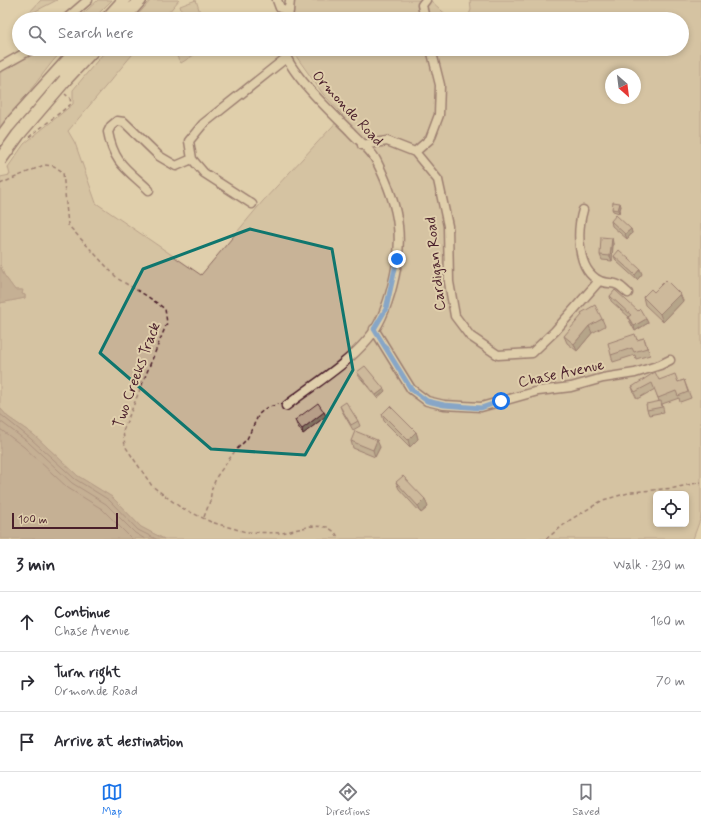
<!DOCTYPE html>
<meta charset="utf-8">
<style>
body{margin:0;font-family:Mynerve,sans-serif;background:#f2f2f3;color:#2b2b33}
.controls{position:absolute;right:12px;bottom:12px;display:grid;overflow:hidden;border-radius:6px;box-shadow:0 2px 6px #0003}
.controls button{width:36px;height:36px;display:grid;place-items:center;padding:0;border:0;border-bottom:1px solid #e1e1e2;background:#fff;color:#2b2b33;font:20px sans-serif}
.compass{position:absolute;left:605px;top:68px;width:36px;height:36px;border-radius:50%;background:#fff;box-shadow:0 2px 6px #0003;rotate:152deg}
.scale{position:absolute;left:12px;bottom:10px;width:106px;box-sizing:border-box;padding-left:4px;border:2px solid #4a1f2b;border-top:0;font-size:11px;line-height:14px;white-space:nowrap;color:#4a1f2b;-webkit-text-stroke:3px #e0cfac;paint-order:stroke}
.stop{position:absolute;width:12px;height:12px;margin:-9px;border:3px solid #1a73e8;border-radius:50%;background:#fff}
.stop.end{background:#1a73e8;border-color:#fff;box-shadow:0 1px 4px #0008}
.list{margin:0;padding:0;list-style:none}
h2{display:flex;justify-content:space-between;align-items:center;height:52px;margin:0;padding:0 16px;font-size:17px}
h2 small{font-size:13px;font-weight:400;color:#7c7c81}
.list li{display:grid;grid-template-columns:26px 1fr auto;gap:12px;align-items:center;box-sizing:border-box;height:60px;padding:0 16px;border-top:1px solid #e1e1e2}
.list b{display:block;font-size:15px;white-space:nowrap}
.list p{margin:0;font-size:13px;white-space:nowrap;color:#7c7c81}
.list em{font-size:13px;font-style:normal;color:#7c7c81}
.icon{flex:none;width:22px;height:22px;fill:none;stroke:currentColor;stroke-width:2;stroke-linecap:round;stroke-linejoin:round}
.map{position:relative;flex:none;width:701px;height:539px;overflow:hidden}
.search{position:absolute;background:#fff;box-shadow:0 2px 6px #0003;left:12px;right:12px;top:12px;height:44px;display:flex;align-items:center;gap:10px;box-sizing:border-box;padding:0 14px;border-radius:22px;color:#7c7c81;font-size:15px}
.sheet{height:232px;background:#fff}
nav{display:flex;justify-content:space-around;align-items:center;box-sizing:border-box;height:56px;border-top:1px solid #e1e1e2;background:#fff;font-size:11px;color:#7c7c81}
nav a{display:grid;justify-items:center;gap:2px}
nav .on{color:#1a73e8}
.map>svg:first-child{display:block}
.green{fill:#c8b397;stroke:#896961;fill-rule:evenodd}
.water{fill:#a58978;stroke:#815f59}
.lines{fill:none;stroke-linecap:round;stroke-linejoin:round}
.shore{stroke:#6e494a;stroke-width:1}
.minor-casing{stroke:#4a1f2b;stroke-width:11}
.highway-casing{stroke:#4a1f2b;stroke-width:15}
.path{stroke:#4a1f2b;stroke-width:1.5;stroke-dasharray:4 3;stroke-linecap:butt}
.minor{stroke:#e0cfac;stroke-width:8}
.highway{stroke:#e0cfac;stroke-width:12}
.highway-bridge-casing{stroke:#4a1f2b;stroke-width:15;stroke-linecap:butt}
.highway-bridge{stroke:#e0cfac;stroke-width:12}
.wall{fill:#9d8875;stroke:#4a1f2b}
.shaded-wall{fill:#806f5f;stroke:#4a1f2b}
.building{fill:#b79e88;stroke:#4a1f2b}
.route{stroke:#1a73e8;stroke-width:5}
.marked{fill:none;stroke:#0f766e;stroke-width:3;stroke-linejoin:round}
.labels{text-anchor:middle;stroke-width:4;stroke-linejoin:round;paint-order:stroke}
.street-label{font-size:15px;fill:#4a1f2b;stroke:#e0cfac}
</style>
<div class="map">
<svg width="701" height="539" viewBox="0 0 701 539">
<rect width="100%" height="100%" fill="#e0cfac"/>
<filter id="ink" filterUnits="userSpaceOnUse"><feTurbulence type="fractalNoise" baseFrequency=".025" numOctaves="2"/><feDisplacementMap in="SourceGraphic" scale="8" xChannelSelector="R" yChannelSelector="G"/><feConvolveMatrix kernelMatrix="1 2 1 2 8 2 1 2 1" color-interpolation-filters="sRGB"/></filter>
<g filter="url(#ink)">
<!-- green -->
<path class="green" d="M41,0H57L26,16Z
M98,0H112L93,19H77Z
M151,0H179L163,19H134Z
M196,0L202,19H184L180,6Z
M295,0H430L451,19H293Z
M470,0H701V517L693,539H164L141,527L112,497L78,476L34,435L8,417L0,408V303L25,298V295L22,294V290H15L4,275L0,265V177L10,175L8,167L24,144L73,104V90L107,49H137L68,131L75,143L96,203L201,275L263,201L343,115L323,94L291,49H682V19H467L471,10ZM611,74H635V98H611ZM656,494H686V524H656Z
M43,49H64L53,61L0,129V72Z
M172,49H190L194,55L181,63Z"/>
<!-- water -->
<path class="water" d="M0,265L4,275L15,290H23L22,294L25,295V298L0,303Z
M0,408L8,417L34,435L78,476L112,497L141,527L164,539H0Z"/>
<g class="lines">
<!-- shore -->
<path class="shore" d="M0,414L31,439L75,479L109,500L138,530L156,539
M0,421L28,442L72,483L106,504L135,533L145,539
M0,429L24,447L68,488L102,509L132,539"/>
<!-- minor casing -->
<g class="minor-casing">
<path id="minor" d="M277,0L280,8L289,11
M66,19L88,0
M288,19L290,0
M425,19L422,5L426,0
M284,49C287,71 333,114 350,131C358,140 371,150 376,160C386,180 396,204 398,226C402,258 389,315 368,339C345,366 314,384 286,406
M0,67L32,49
M362,145L387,141L415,152L438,180L448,226L449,282L455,316L470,336L498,355L532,353L555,331L599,281
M415,152L430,139L439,115L440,85L431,49
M149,190C127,169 114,164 108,132L111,126L117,121L124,122L159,156L176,166L192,159
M252,204L204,173L192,159L189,141L203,124L286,58
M583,210C577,230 576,270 600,281C606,284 613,282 618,285C622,287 625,291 628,293
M374,329L411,389L427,401L444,405L481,407L538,391L571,387L603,378L635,373L660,365L670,360"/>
</g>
<!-- highway casing -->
<g class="highway-casing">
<path id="highway" d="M107,19L124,0
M123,19L140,0
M65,80L94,49
M0,139L14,120L78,49"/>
</g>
<!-- path -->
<path class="path" d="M29,137L71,104L70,98L65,94
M0,184L44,165L54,166L63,172L68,225L118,279L147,296L165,309L167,323L123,431L125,446L152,486L180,507L211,522L246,532L282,533L311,526L327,527L335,532L339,539
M204,517L210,501L212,488L217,476L235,451L247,439L259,414L266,408L279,404
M546,539L570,520L603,500L632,492L674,488L701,482"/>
<!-- minor -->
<use href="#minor" class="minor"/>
<!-- highway -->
<use href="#highway" class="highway"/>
<!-- highway-bridge casing -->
<g class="highway-bridge-casing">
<path id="highway-bridge" d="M0,160L18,135L65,80"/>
</g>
<!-- highway-bridge -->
<use href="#highway-bridge" class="highway-bridge"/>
</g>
<!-- wall -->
<path class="wall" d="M621,206L619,213L613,211L612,209Z
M611,221L631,229L632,233L627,239L612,226Z
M613,243L612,261L602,260L600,255Z
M614,256L642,274L637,280L616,261Z
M654,292L680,294L683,301L663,322L645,305L643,297Z
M610,296L646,319L648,323L635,331L630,322L628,317H629L611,301Z
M602,319L605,326L592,333L577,351L567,343L564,336Z
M644,338L650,355L636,359L635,355L613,362L611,355L637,340Z
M357,372L385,391L377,398L358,375Z
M659,380L678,382L684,380L691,398L680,402L679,398L662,404L664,412L649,415L647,410L659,401L655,389L637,399L634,393L632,387Z
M340,406L358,421L360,426L353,430L342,411Z
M324,412L326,416L303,434L297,425L295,420Z
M382,414L416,432L418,439L410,447L384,421Z
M351,441L380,447L375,457L353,448Z
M396,482L428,507L421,513L399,489Z"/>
<!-- shaded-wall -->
<path class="shaded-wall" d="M620,203L621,206L619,213L618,210Z
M631,229L632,233L627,239L625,234Z
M612,238L613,243L612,261L610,256Z
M640,269L642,274L637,280L635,275Z
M680,294L683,301L663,322L660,314Z
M646,319L648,323L635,331L634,326Z
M589,326L592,333L577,351L574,344Z
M384,389L385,391L377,398L376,395Z
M324,412L326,416L303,434L302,429Z
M416,432L418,439L410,447L408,440Z
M377,440L380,447L375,457L373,450Z
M425,499L428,507L421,513L418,506Z"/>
<!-- building -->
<path class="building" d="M613,202L620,203L618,210L612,209Z
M616,215L631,229L625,234L611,221Z
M601,237L612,238L610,256L600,255Z
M619,250L640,269L635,275L614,256Z
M666,280L680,294L660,314L643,297L651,289L654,292Z
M615,290L638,311L640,309L646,319L634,326L628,317L631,315L610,296Z
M595,305L602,319L589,326L574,344L564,336L582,315L581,313Z
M635,334L637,340L644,338L647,348L634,352L632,348L611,355L608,343Z
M365,366L384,389L376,395L357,372Z
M655,372L659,380L675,374L678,382L684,380L688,392L678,396L676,391L658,398L652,383L635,392L632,387Z
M661,401L662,407L647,410L646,404Z
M346,402L358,421L351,425L340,406Z
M318,403L324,412L302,429L295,420Z
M390,406L416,432L408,440L382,414Z
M355,431L377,440L373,450L351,441Z
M403,476L425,499L418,506L396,482Z"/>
</g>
<g class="lines" filter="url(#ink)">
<!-- route -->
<path class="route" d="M397,259L386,309L374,329L411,389L427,401L444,405L481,408L501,401"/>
</g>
<!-- marked area -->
<path d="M0 0H701V539H0ZM250,229L332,249L353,370L305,455L211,449L100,353L143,269Z" fill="#e0cfac" fill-opacity=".55" fill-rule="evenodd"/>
<path class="marked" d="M250,229L332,249L353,370L305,455L211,449L100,353L143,269Z"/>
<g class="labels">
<!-- street labels -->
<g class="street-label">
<text transform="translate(348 108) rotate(47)" y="5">Ormonde Road</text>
<text transform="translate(435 264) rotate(-96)" y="5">Cardigan Road</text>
<text transform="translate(561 373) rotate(-12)" y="5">Chase Avenue</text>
<text transform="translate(136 375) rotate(-70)" y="5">Two Creeks Track</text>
</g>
</g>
</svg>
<div class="controls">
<button><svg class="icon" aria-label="locate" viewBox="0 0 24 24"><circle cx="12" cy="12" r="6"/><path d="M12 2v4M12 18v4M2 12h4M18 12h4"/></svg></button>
</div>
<svg class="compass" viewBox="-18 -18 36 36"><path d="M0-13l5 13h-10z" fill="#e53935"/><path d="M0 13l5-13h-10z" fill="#7c7c81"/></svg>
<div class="scale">100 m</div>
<div class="stop" style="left:501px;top:401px"></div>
<div class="stop end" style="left:397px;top:259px"></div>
<div class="search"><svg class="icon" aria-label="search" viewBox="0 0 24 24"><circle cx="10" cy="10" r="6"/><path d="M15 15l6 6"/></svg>Search here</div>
</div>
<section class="sheet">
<h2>3 min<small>Walk · 230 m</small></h2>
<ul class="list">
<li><svg class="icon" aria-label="ahead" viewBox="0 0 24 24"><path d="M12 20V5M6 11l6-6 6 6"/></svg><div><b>Continue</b><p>Chase Avenue</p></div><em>160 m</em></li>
<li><svg class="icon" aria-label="right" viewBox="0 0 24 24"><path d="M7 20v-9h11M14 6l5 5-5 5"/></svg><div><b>Turn right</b><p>Ormonde Road</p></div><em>70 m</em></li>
<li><svg class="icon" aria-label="arrive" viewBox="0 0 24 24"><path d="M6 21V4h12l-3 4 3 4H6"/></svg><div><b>Arrive at destination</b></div></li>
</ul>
</section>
<nav>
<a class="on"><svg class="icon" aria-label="map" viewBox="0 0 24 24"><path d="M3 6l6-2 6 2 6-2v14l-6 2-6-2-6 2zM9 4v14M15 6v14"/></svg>Map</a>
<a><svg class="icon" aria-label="directions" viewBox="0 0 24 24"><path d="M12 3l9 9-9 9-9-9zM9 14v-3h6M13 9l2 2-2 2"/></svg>Directions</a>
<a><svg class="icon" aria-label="saved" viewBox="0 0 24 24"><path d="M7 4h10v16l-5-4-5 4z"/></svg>Saved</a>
</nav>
